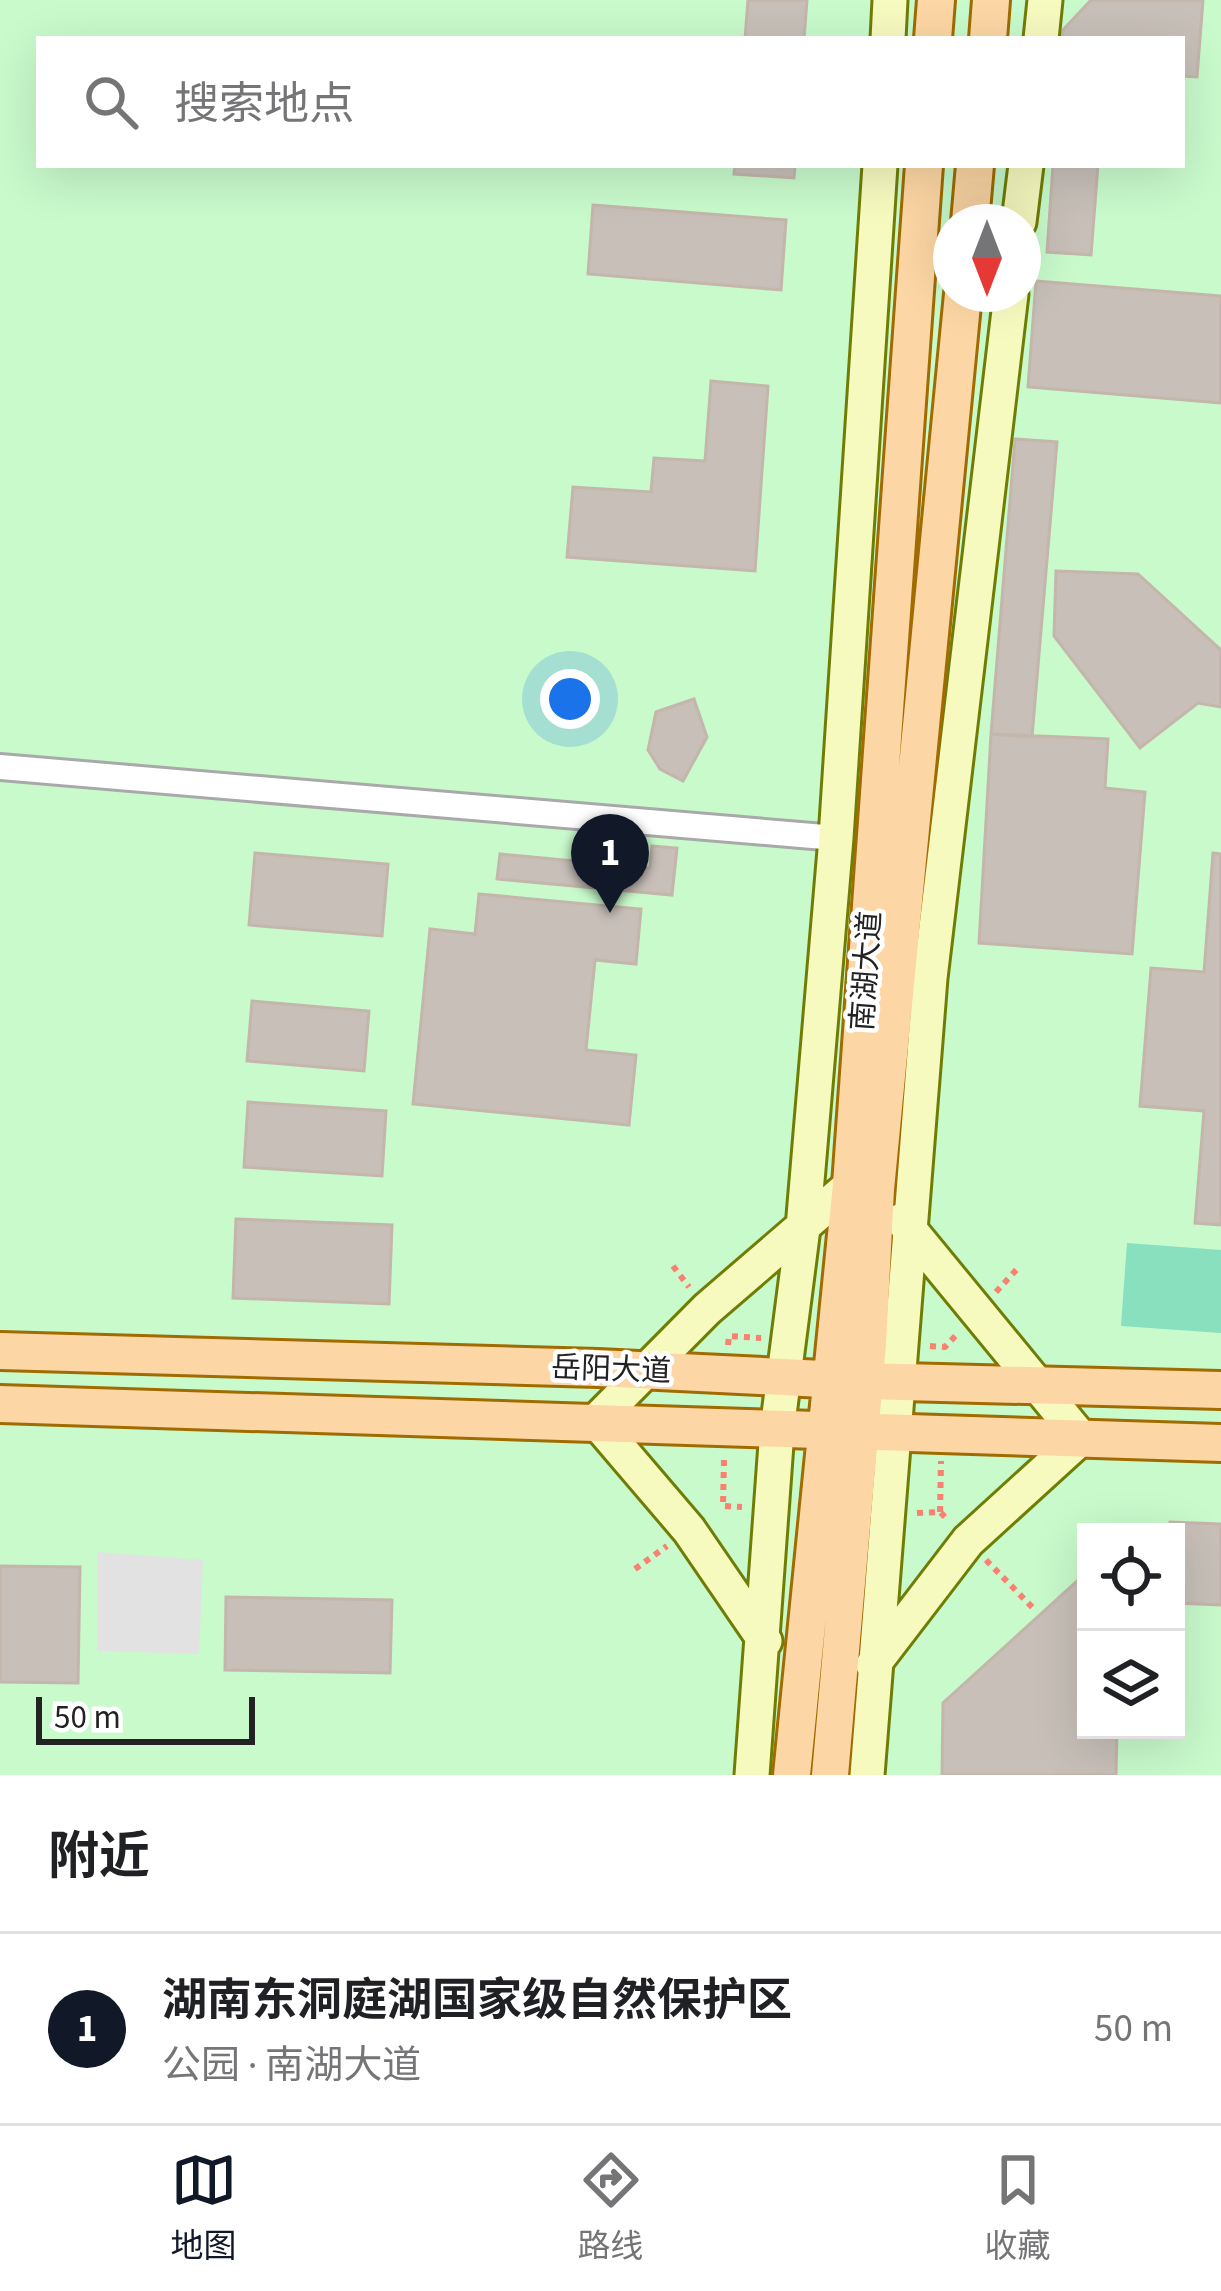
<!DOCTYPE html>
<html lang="zh">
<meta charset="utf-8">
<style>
body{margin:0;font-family:"Source Sans 3","Noto Sans SC",sans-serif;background:#f2f2f2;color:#202124}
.controls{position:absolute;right:36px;bottom:36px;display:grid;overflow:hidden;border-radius:0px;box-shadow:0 12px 48px #0002}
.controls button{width:108px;height:108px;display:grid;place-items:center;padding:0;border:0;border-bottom:3px solid #e0e0e0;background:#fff;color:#202124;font:60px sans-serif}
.compass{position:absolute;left:933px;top:204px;width:108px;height:108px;border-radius:50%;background:#fff;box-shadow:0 12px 48px #0002;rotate:180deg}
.scale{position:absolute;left:36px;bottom:30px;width:219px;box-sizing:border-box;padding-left:12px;border:6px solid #222;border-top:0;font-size:33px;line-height:42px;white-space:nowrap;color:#222;-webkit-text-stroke:9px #fff;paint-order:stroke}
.you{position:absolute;left:570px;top:699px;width:42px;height:42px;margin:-30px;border:9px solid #fff;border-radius:50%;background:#1a73e8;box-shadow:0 0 0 18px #1a73e833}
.badge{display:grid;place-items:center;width:78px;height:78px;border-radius:50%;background:#111827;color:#fff;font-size:39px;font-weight:700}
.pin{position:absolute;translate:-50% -99px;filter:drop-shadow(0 3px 6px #0008)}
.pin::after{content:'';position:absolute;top:63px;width:42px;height:36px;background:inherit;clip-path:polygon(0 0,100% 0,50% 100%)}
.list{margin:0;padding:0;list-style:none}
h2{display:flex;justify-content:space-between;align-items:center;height:156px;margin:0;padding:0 48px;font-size:51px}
h2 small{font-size:39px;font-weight:400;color:#757577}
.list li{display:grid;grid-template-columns:78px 1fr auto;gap:36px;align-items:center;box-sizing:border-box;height:192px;padding:0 48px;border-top:3px solid #e0e0e0}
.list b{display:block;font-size:45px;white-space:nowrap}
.list p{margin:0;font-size:39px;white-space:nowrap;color:#757577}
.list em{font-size:39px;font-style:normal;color:#757577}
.icon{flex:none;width:66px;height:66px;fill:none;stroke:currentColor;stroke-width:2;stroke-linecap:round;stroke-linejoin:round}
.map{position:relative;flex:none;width:1221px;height:1775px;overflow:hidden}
.search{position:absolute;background:#fff;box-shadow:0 12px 48px #0002;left:36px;right:36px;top:36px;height:132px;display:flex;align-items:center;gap:30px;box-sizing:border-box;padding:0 42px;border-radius:0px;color:#757577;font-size:45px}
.sheet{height:348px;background:#fff}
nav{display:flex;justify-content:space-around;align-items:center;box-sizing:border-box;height:168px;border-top:3px solid #e0e0e0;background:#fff;font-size:33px;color:#757577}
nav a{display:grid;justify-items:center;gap:6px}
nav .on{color:#111827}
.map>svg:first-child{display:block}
.park{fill:#c8facc;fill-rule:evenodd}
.pitch{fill:#88e0be}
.parking{fill:#e2e2e2}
.building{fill:#c7bfb8;stroke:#c4b6ab;stroke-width:3}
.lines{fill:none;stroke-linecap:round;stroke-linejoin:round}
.minor-casing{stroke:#a9a9a9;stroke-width:30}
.secondary-casing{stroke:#707d05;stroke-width:39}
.primary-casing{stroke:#a06b00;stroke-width:42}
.path{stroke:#fa8072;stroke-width:6;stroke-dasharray:6 6;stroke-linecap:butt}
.minor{stroke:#fff;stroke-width:24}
.secondary{stroke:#f7fabf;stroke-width:33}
.primary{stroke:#fcd6a4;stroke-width:36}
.labels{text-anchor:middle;stroke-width:9;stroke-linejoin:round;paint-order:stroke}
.street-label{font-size:30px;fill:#222;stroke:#fff}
</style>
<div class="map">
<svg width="1221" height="1775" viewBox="0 0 1221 1775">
<rect width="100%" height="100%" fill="#f2efe9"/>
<!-- park -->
<path class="park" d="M0,0H1221V1775H0ZM39,39H1182V165H39ZM951,222H1023V294H951ZM1086,1532H1176V1730H1086Z"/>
<!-- pitch -->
<path class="pitch" d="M1127,1243L1221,1250V1333L1121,1326Z"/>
<!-- parking -->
<path class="parking" d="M97,1552L203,1560L199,1654L97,1651Z"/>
<!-- building -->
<path class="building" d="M748,0H807L804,39H745Z
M1091,0H1203L1197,77L1182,76V39H1062L1063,30Z
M735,165H795L794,178L734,174Z
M1053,165H1098L1091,255L1047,252Z
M593,205L786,220L781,290L588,274Z
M1036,281L1221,296V403L1028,387Z
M711,381L768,386L755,571L567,557L573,487L651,492L654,458L705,461Z
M1015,439L1057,442L1032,737L991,734Z
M1056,571L1138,574L1221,650V707L1198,703L1140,748L1054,636Z
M694,699L707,737L683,781L660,769L648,750L656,712Z
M991,734L1108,739L1105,788L1145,792L1132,954L979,943Z
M652,846L677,848L672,895L497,879L500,854L650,868Z
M255,853L388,864L382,936L249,925Z
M1213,853L1221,854V1225L1195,1223L1204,1111L1140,1106L1151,968L1204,972Z
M479,894L641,909L636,964L595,960L586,1050L636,1055L629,1125L413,1104L430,929L475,934Z
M252,1001L369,1011L364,1071L247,1061Z
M248,1102L386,1111L382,1176L244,1167Z
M236,1219L392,1225L389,1304L233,1298Z
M1170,1522L1221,1524V1605L1176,1603V1532H1169Z
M0,1566L80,1567L78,1683L0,1682Z
M1086,1573V1730H1117L1116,1775H942L943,1703Z
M226,1597L392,1600L390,1673L225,1670Z"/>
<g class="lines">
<!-- minor casing -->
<g class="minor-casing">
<path id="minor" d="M0,767L836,838"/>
</g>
<!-- secondary casing -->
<g class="secondary-casing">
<path id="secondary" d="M888,39L890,0
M1041,39L1045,0
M1019,222L1026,165
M765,1641L689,1530L596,1421L707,1309L851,1185
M873,1665L968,1541L1081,1438L902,1220
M752,1775L777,1430L803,1228L836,838L880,165
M867,1775L930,978L1011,294"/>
</g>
<!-- primary casing -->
<g class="primary-casing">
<path id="primary" d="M933,39L936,0
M988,39L991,0
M970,222L975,165
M0,1351L598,1368L864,1381L1221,1390
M0,1404L1221,1443
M792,1775L851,1185L924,165
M830,1775L868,1344L876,1189L963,294"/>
</g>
<!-- path -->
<path class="path" d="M673,1266L689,1287
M996,1292L1018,1268
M728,1345L729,1336L761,1338
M930,1346L945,1347L959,1332
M724,1460L723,1506L742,1507
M940,1512L941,1461
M917,1513L940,1512L948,1520
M986,1560L1034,1609
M635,1569L667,1546"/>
<!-- minor -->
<use href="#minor" class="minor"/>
<!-- secondary -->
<use href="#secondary" class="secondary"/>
<!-- primary -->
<use href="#primary" class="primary"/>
</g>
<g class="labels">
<!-- street labels -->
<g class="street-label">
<text transform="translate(866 971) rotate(-86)" y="10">南湖大道</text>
<text transform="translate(611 1369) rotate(2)" y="10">岳阳大道</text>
</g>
</g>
</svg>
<div class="controls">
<button><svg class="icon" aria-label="locate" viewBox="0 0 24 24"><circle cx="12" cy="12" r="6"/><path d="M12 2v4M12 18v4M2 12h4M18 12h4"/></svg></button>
<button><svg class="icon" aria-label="layers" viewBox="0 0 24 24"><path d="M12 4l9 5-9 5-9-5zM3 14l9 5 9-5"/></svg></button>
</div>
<svg class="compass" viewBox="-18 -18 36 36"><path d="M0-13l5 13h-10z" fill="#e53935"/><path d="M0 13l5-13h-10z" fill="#757577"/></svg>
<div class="scale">50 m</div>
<div class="you"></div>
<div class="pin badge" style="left:610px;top:913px">1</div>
<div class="search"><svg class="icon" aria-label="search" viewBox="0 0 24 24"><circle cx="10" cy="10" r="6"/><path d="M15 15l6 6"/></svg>搜索地点</div>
</div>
<section class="sheet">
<h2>附近<small></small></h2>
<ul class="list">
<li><span class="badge">1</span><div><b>湖南东洞庭湖国家级自然保护区</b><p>公园 · 南湖大道</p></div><em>50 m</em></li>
</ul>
</section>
<nav>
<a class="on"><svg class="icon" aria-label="map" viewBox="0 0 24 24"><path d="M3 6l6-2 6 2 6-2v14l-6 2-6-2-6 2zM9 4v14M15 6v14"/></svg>地图</a>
<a><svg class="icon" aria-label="directions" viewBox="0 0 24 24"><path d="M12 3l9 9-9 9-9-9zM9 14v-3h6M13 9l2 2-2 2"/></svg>路线</a>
<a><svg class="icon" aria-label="saved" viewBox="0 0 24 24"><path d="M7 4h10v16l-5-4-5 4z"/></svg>收藏</a>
</nav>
